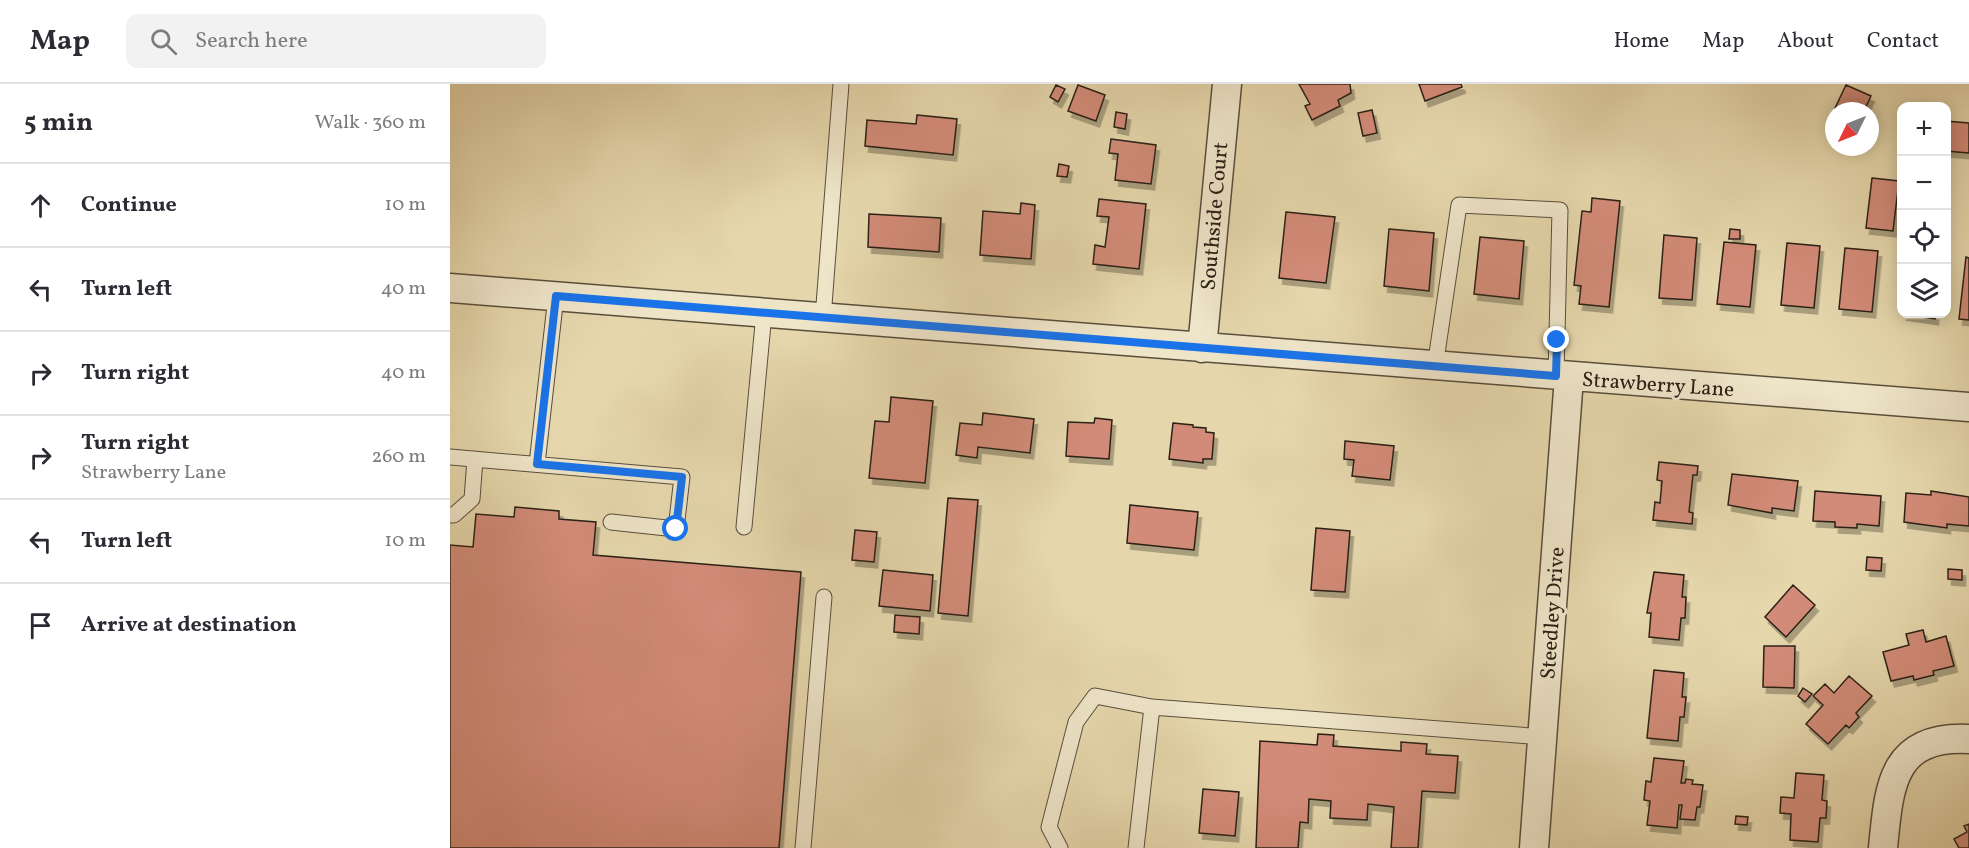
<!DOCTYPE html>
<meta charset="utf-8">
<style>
body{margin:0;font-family:Vollkorn,serif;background:#f2f2f3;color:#2b2b33}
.controls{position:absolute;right:18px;top:18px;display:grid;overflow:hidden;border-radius:12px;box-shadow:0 3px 15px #0003}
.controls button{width:54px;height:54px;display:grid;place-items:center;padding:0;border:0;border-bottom:2px solid #e1e1e2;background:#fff;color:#2b2b33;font:30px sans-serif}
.compass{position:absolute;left:1375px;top:18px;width:54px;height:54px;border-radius:50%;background:#fff;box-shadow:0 3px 15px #0003;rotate:227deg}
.stop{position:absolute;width:18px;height:18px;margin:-14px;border:4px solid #1a73e8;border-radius:50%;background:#fff}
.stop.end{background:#1a73e8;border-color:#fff;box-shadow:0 2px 6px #0008}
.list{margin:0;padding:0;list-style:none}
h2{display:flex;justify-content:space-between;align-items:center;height:78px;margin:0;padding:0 24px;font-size:26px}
h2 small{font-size:20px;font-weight:400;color:#7c7c81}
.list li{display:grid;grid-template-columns:39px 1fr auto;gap:18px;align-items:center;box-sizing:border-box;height:84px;padding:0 24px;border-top:2px solid #e1e1e2}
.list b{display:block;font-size:22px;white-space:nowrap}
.list p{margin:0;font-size:20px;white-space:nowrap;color:#7c7c81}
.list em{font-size:20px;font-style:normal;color:#7c7c81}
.icon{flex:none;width:33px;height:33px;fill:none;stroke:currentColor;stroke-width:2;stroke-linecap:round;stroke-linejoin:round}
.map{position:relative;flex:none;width:1519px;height:764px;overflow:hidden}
header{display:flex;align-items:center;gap:36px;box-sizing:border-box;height:84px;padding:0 30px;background:#fff;border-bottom:2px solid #e1e1e2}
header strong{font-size:28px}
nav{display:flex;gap:33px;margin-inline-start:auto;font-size:21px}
.search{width:420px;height:54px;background:#f2f2f3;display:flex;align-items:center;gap:15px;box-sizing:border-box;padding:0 21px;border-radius:12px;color:#7c7c81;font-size:22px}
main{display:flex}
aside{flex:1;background:#fff}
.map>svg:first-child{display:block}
.building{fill:#d28b78;stroke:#2b2017;stroke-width:1.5;filter:url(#shadow)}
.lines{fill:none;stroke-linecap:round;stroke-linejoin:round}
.lane-casing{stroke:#5a4e3c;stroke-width:17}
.street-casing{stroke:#5a4e3c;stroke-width:31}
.lane{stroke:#eee4c8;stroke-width:15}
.street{stroke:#eee4c8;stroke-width:28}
.route{stroke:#1a73e8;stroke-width:8}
.labels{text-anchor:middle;stroke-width:6;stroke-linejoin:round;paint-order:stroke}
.street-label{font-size:21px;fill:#2b2017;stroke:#eee4c8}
</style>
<header>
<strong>Map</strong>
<div class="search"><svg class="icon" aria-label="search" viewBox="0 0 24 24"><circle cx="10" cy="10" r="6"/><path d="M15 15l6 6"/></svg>Search here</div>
<nav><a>Home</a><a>Map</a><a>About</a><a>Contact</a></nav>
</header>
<main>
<aside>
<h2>5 min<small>Walk · 360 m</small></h2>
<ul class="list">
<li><svg class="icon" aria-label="ahead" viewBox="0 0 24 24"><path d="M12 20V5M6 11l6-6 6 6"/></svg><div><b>Continue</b></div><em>10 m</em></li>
<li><svg class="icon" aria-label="left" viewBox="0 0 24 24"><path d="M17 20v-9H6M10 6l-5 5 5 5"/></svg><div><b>Turn left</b></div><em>40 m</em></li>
<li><svg class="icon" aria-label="right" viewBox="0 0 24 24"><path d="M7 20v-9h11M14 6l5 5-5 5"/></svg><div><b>Turn right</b></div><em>40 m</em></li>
<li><svg class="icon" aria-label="right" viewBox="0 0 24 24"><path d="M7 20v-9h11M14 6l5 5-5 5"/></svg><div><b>Turn right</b><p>Strawberry Lane</p></div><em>260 m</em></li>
<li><svg class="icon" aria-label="left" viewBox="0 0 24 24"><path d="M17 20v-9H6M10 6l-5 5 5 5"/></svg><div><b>Turn left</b></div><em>10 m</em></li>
<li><svg class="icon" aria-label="arrive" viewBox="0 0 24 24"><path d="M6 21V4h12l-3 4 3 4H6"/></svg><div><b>Arrive at destination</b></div></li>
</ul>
</aside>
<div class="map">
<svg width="1519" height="764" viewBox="0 0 1519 764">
<defs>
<filter id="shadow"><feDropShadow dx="3.5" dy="6" stdDeviation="0" flood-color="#0004"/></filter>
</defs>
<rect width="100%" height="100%" fill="#e5d6ab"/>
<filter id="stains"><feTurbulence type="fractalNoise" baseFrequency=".00333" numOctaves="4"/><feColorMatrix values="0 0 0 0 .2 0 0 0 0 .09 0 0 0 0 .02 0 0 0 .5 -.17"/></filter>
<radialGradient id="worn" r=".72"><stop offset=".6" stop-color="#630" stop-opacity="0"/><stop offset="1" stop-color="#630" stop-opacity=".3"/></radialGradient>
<!-- building -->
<path class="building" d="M849,0H900L901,9L888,16L890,22L862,36L855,22L860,20Z
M969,0H1011L1012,3L975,17Z
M606,1L615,5L608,18L600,13Z
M628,1L655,11L646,37L618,27Z
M1396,1L1421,12L1414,27L1385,24Z
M922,26L927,49L913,52L908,29Z
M666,28L677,30L675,45L664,43Z
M467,31L507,35L503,71L415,62L417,36L466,40Z
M1496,37L1519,39V69L1496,67Z
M661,55L706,61L701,100L665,96L668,70L659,69Z
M609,80L619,82L617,93L607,92Z
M1422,94L1449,97L1443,147L1416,144Z
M1142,114L1170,117L1159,223L1129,220L1131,202L1124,201L1132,127L1141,128Z
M649,115L696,120L689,185L643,180L645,161L655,163L659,133L647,132Z
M571,119L585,121L581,175L530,171L533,127L570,130Z
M836,128L885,133L876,199L829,194Z
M419,130L491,134L489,168L418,163Z
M939,145L984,149L979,207L934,202Z
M1280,145L1290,146V155H1279Z
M1214,151L1247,154L1242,216L1209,214Z
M1030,153L1074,157L1069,215L1024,210Z
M1274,158L1306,161L1300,223L1267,220Z
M1337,159L1370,162L1364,224L1331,221Z
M1395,164L1428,167L1422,228L1389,225Z
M1516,173L1519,174V236L1509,235Z
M1452,230H1485V235Z
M441,313L483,317L475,399L419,394L425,337L439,338Z
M533,329L584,335L580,369L528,363L527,374L506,371L510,339L532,341Z
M645,334L662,336L659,375L616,372L618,338L644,339Z
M723,339L743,341V343L756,344V348L764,349L762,375H753V379L719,375Z
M895,357L944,362L940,396L902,392L904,376L894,375Z
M1209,378L1248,382L1247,391H1243L1239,428L1243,429L1242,440L1203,436L1205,418L1210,419L1212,397L1207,396Z
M1282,390L1348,397L1344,427L1322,424V429L1278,421Z
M1365,407L1431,412L1429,442L1407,440V444L1385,443V438L1363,437Z
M1481,407L1519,413V442L1497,440V444L1454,438L1456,409L1481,411Z
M498,414L528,416L518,532L488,529Z
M680,421L748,428L744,466L677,459Z
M65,423L109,427V435L146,438L143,471L351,488L329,764H0V461L23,463L26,430L64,433Z
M866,444L900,447L895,508L861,506Z
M405,446L427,448L424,478L402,476Z
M1417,473L1432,474L1431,487L1416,486Z
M1498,485L1512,486V496L1498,495Z
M433,486L483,491L480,527L429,522Z
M1204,488L1234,491L1232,513H1236L1235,534H1231L1229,556L1199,553L1201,529H1197Z
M1343,501L1365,521L1336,553L1315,533Z
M445,531L470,533L469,550L444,548Z
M1473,546L1476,558L1496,552L1504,582L1483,587L1484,591L1464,596L1463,592L1441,597L1433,568L1459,561L1456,550Z
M1314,562H1345L1344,604L1313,603Z
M1204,586L1234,589L1232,613H1236L1234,633H1230L1228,657L1197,654Z
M1399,592L1422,612L1406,629L1409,633L1399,644L1396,641L1378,660L1356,640L1373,621L1363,612L1375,600L1384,609Z
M1353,604L1362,610L1355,618L1348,612Z
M868,650L884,651L883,662L951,667V658L977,660L976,670L1008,672L1005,709L972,707L968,764H941L944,723L918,720L917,736L880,734L881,717L859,715L858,739L850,738L848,764H806L810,657L867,661Z
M1204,674L1234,677L1231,699H1235L1236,695L1243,696L1242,700L1253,701L1250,723H1247L1245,736L1230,735L1232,721H1229L1227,744L1197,741L1200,717L1194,716L1196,697L1201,698Z
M1346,689L1374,691L1372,716L1377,717L1376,734H1370L1368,758L1340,756L1341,730L1330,729L1331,713L1344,714Z
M753,705L789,708L785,752L749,749Z
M1286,732L1298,733L1297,741L1285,740Z
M1519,740V764H1509L1504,755L1517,748L1514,742Z"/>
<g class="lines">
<!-- lane casing -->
<g class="lane-casing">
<path id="lane" d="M373,234L391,0
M985,283L1009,121L1110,126L1106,292
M0,373L232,393L226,445L161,438
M87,380L106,212
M0,431H4L22,415L25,375
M294,443L314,229
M353,764L374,513
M610,764L599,743L626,638L645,612L702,623
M686,764L702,623L1094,653"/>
</g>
<!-- street casing -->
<g class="street-casing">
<path id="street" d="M0,204L1519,323
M752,264L777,0
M1084,764L1119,293
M1433,764C1439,703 1441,651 1519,655"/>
</g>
<!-- lane -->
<use href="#lane" class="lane"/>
<!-- street -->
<use href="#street" class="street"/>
</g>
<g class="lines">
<!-- route -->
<path class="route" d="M226,445L232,393L87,380L106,212L1106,292L1107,256"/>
</g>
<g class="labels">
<!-- street labels -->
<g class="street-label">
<text transform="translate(764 132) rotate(-85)" y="7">Southside Court</text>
<text transform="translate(1208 300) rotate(4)" y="7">Strawberry Lane</text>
<text transform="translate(1102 529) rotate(-86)" y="7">Steedley Drive</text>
</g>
</g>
<rect width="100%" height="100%" filter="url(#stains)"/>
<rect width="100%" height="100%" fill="url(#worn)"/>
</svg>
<div class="controls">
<button>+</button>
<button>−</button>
<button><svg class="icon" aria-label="locate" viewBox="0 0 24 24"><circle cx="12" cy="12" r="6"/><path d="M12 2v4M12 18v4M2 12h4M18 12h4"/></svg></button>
<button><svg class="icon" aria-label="layers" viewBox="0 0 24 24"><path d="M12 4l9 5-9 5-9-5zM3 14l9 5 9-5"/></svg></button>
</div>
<svg class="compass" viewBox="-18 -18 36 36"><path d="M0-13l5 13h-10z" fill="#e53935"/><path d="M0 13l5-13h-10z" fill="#7c7c81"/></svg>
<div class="stop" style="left:226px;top:445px"></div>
<div class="stop end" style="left:1107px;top:256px"></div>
</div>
</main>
